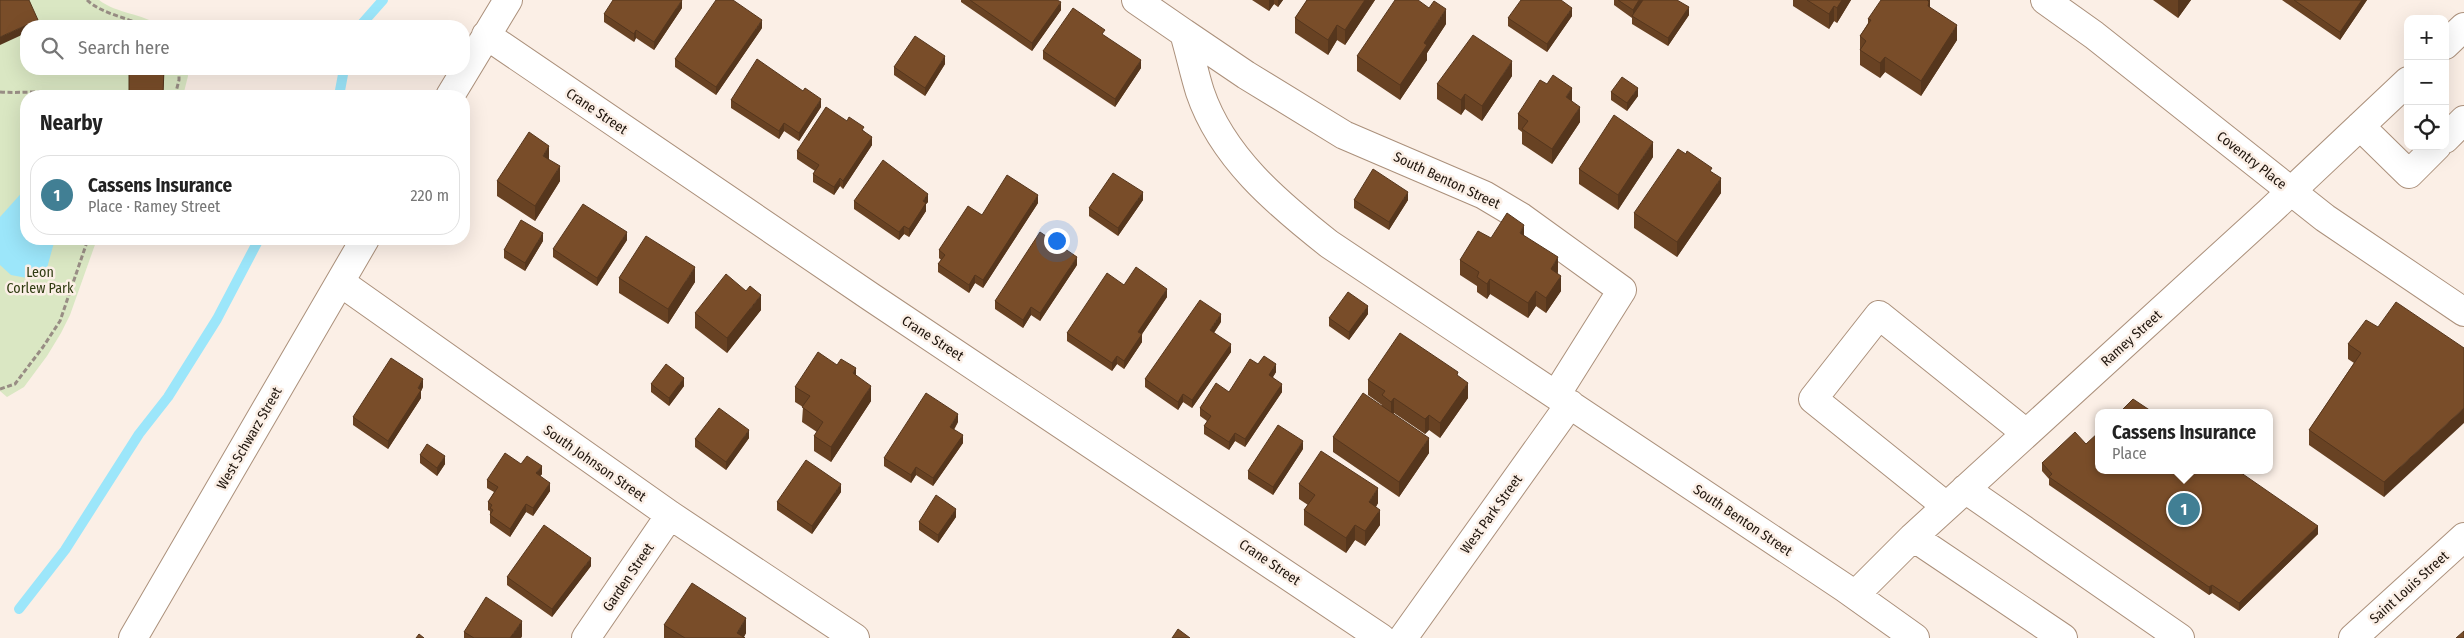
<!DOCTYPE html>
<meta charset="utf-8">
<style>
body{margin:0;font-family:"Fira Sans Condensed",sans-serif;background:#f2f2f2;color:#222}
.controls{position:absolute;right:15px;top:15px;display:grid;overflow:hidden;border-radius:10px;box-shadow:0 5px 20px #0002}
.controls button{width:45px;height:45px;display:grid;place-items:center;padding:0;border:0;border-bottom:1px solid #e0e0e0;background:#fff;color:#222;font:25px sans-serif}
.you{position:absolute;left:1056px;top:240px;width:18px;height:18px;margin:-12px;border:4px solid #fff;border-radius:50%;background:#1a73e8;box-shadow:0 0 0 8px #1a73e833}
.badge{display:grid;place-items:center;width:32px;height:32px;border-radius:50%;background:#417f94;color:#fff;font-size:16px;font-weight:700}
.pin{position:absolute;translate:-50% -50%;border:2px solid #fff;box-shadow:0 1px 5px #0006}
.popup{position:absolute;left:2095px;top:409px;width:178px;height:65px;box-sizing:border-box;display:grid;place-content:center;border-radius:10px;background:#fff;filter:drop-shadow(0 1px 4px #0005);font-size:16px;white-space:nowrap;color:#767676}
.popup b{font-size:19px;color:#222}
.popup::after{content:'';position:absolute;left:50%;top:100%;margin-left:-10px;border:10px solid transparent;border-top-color:#fff}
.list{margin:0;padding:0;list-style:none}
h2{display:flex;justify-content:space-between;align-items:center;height:65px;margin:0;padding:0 20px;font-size:21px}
h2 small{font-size:16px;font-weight:400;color:#767676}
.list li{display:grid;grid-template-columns:32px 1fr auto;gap:15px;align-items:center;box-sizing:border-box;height:80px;margin:0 10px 10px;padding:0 10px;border:1px solid #e0e0e0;border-radius:20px}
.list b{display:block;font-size:19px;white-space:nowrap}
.list p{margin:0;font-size:16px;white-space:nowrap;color:#767676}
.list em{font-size:16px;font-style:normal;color:#767676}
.icon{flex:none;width:28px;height:28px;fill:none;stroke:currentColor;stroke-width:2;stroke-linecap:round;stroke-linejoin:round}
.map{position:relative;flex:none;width:2464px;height:638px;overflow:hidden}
.search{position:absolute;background:#fff;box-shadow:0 5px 20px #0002;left:20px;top:20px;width:450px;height:55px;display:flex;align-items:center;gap:12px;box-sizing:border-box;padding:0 18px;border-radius:20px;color:#767676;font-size:19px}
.panel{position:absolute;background:#fff;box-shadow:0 5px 20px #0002;left:20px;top:90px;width:450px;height:155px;border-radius:20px}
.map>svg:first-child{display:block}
.green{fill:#dae7c3}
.water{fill:#9ce6fa}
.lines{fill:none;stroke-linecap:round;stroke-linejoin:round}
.stream{stroke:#9ce6fa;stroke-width:10}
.minor-casing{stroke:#ab907b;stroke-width:30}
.major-casing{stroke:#ab907b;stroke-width:30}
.path{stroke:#988d84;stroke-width:3;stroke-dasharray:5 2.5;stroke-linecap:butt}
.minor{stroke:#fff;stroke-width:28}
.major{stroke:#fff;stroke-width:28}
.wall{fill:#684223}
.shaded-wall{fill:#55361d}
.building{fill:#794d29;stroke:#55361d}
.labels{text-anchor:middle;stroke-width:5;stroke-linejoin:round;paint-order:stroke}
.street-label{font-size:14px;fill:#1f150d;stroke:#fbefe6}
.park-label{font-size:14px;fill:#2f3b11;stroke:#fbefe6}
</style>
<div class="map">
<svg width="2464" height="638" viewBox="0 0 2464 638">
<rect width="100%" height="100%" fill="#fbefe6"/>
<!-- green -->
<path class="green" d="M0,0H99C117,14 142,13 160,26H26V69H187L188,76L183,96H26V239H97L70,315L61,333L47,356L24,387L7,397L0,391Z"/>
<!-- water -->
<path class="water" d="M26,188V239H55L47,268L32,279L11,275L0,265V217Z"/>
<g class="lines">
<!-- stream -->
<path class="stream" d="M360,26L383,0
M339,96L344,69
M19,609L65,550L139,434L168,397L217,319L259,239"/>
<!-- minor casing -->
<g class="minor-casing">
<path id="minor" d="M1136,0L1184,33C1190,53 1194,73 1200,92C1222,157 1277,203 1329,244L1845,588L1915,638
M2045,0L2094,35L2325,218L2464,312
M1184,33L1246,75L1344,135L1484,195L1521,217L1622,290L1556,395
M486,35L871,297L1381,638
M2445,45L2464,27
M450,96L508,0
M2360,126L2409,174L2437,146
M2445,139L2464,120
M340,282L670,515L855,638
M1965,489L2180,638
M1946,506L1813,399L1879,315L2026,433
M1913,537L2063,638
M1855,595L1913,537L2269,212L2408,81
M133,638L365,239
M586,638L670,515
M1403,638L1570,404"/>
</g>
<!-- major casing -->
<g class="major-casing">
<path id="major" d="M2353,638L2464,537"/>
</g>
<!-- path -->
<path class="path" d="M87,0C102,14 126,17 144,26
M0,92C27,94 55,88 80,96
M175,96L179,80V69
M0,389L15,384L43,347L60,321L88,239"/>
<!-- minor -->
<use href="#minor" class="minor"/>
<!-- major -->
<use href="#major" class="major"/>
</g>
<!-- wall -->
<path class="wall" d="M961,0H1057L1061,10L1032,51L961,2Z
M1252,0H1283L1278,7L1274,4L1269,11Z
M1307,0H1375L1345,45L1337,40L1328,55L1295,33V18Z
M1614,0H1677L1689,15L1668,46L1632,24V18L1614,5Z
M1793,0H1851L1837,23L1834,21L1829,29L1793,6Z
M1930,0V7L1957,40L1921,96L1885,72L1880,78L1860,65V36L1868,23V19Z
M2153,0H2191L2178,18Z
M2282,0H2367L2340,40Z
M682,8L654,50L636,38L634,42L604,22V14Z
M1572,16L1547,52L1508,26V18Z
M1446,24L1427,53V60L1400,100L1357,71V56Z
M762,28L716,95L675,67V59Z
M1105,36L1141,68L1115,107L1043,59V51Z
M945,64L925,96L894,75V67Z
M129,69H164L163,96H129Z
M1512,76L1482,121L1465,109L1461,115L1437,99V84Z
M1547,84L1572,102L1580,122L1552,164L1522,144V132L1518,129V114Z
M1611,92L1638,96L1627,111L1611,100Z
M731,100L821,107L799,141L784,131L779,139L731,108Z
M847,121L864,131L872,145L843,189L840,186L834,195L813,182V174L815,171L797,159V151Z
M1653,157L1618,210L1579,184V169Z
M549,160L560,181L535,221L497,196V181Z
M1712,172L1721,193L1677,257L1634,228V213Z
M1143,200L1118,236L1089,216V208Z
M1354,200H1408L1389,230L1354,208Z
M854,201L928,202L926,204V211L909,237L904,234L899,240L854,209Z
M1038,203L983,288L975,283L969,293L938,272V264L941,260L939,258V250L982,215Z
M1524,236L1558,272L1557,274L1561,291L1546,313L1536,306L1528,318L1490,294L1487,299L1477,292V286L1460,275V260L1491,238Z
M627,240L597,286L553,257V249Z
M543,241L525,271L504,258V250Z
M1077,265L1040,321L1031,315L1023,328L995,309V301Z
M619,278L695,282L668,324L619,293Z
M1124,285L1167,297L1142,334V342L1124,369L1117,364L1112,371L1067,341V333Z
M761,310L727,353L695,328V313Z
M1368,314L1349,340L1329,326V318Z
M1221,322L1214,333L1231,352L1192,408L1183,402L1178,410L1145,387V379Z
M2378,327L2464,348L2384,497L2309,445V430L2354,363L2348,359V344Z
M1258,364L1276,372L1273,377L1282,392L1245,447L1235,441L1229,450L1204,434V426L1207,421L1200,416V408L1229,392Z
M837,365L856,375L871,401L831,462L814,451V436L817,432L802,422L803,407L795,402V387Z
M1458,376L1468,398L1440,438L1429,430L1425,434L1394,413L1393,414L1429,453L1399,497L1333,452V437L1382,406V405L1368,395V380Z
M651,384L684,386L669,406L651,392Z
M423,387L421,391V398L388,449L353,425V417Z
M958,422L954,430L963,443L933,486L916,475L911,483L884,466V458Z
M749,438L726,470L695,447V439Z
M2086,444L2318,534L2239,611L2212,593L2209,595L2049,485V479L2042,471V463Z
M1303,449L1273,495L1248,479V471Z
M420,455L445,464L437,476L420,463Z
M521,464L542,474L540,476L550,491L533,516L526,512L510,537L490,523V511L488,510V502L494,492L487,488V480Z
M1299,484L1378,503L1376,507L1380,525L1365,546L1355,540L1346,553L1304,525V510L1308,505L1299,499Z
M841,492L812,534L777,510V502Z
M956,517L938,543L919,530V522Z
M591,566L552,617L507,585V577Z
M664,625L746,633L744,637L745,638H664Z
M464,632L522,636L521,638H464Z"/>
<!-- shaded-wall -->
<path class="shaded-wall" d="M682,0V8L654,50V42Z
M1269,0H1274V4L1269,11Z
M1278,0H1283L1278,7Z
M1365,0H1375L1345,45V30Z
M1639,0H1644L1633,16V10Z
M1842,0H1851L1837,23V8Z
M1927,0H1930V9L1929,11Z
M2178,0H2191L2178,18Z
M2362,0H2367L2340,40V32Z
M1061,2V10L1032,51V43Z
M1834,6V21L1829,29V14Z
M1689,7V15L1668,46V38Z
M1572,8V16L1547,52V44Z
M1446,9V24L1427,53V60L1400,100V85L1424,43Z
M38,20V26H26V33L0,45V37Z
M762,20V28L716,95V87Z
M1337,25V40L1328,55V40Z
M1957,25V40L1921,96V81Z
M636,30V38L634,42V34Z
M945,56V64L925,96V88Z
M1885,57V72L1880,78V63Z
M1141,60V68L1115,107V99Z
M1512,61V76L1482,121V106Z
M1572,88V103L1566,97Z
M1638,88V96L1627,111V103Z
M1465,94V109L1461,115V100Z
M821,99V107L799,141V133Z
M1580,107V122L1552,164V149Z
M784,123V131L779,139V131Z
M872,137V145L843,189V181Z
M1653,142V157L1618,210V195Z
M549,146V161L543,156Z
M560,166V181L535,221V206Z
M840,178V186L834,195V187Z
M1721,178V193L1677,257V242Z
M1143,192V200L1118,236V228Z
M1408,192V200L1389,230V222Z
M928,194V202L926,204V211L909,237V229L923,201Z
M1038,195V203L983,288V280Z
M1524,225V240L1520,233Z
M904,226V234L899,240V232Z
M627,232V240L597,286V278Z
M543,233V241L525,271V263Z
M1077,257V265L1040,321V313Z
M1558,257V272L1551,284V269Z
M695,267V282L668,324V309Z
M975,275V283L969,293V285Z
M1561,276V291L1546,313V298Z
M1490,279V294L1487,299V284Z
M1167,289V297L1138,340V332Z
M1536,291V306L1528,318V303Z
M761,295V310L727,353V338Z
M1368,306V314L1349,340V332Z
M1031,307V315L1023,328V320Z
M1221,314V322L1210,338V330Z
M1142,334V342L1124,369V361Z
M1231,344V352L1192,408V400Z
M1117,356V364L1112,371V363Z
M1276,364V372L1269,383V375Z
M856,368V383L853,373Z
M684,378V386L669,406V398Z
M423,379V387L421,391V398L388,449V441Z
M1468,383V398L1440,438V423Z
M1282,384V392L1245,447V439Z
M871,386V401L831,462V447Z
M1183,394V402L1178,410V402Z
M1394,398V413L1391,417V402Z
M2464,408V423L2384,497V482Z
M958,414V422L950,435V427Z
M1429,415V430L1425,434V419Z
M749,430V438L726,470V462Z
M1235,433V441L1229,450V442Z
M963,435V443L933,486V478Z
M1429,438V453L1399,497V482Z
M1303,441V449L1273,495V487Z
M445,456V464L437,476V468Z
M542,466V474L536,481V473Z
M916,467V475L911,483V475Z
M550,483V491L533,516V508Z
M841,484V492L812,534V526Z
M1378,488V503L1369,517V502Z
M526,504V512L510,537V529Z
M956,509V517L938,543V535Z
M1380,510V525L1365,546V531Z
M1355,525V540L1346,553V538Z
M2318,526V534L2239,611V603Z
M591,558V566L552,617V609Z
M2212,585V593L2209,595V587Z
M746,618V633L743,638L737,633Z
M522,621V636L521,638H510Z"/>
<!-- building -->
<path class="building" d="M0,0H29L38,20L0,37Z
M613,0H682L654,42L636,30L634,34L604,14Z
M716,0H733L762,20L716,87L675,59Z
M970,0H1057L1061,2L1032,43Z
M1307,0H1365L1345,30L1337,25L1328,40L1295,18Z
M1395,0H1418L1429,8L1434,1L1446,9L1424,43L1427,45L1400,85L1357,56Z
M1521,0H1561L1572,8L1547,44L1508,18Z
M1618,0H1639L1633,10Z
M1643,0H1677L1689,7L1668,38L1632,16Z
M1807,0H1842L1837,8L1834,6L1829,14Z
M1881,0H1927L1929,2L1928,6L1957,25L1921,81L1885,57L1880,63L1860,50L1866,41L1860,36L1871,20L1868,19Z
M2294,0H2362L2340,32Z
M1073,8L1105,30L1102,34L1141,60L1115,99L1043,51Z
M1473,35L1512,61L1482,106L1465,94L1461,100L1437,84Z
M915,36L945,56L925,88L894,67Z
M757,59L803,91L805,88L821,99L799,133L784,123L779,131L731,100Z
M129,69H164L163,94L129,93Z
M1553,75L1572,88L1566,97L1580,107L1552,149L1522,129L1528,121L1518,114L1540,80L1547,84Z
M1622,77L1638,88L1627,103L1611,92Z
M826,107L847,121L849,117L864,127L862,130L872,137L843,181L840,178L834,187L813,174L819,165L797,151Z
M1614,115L1653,142L1618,195L1579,169Z
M529,132L549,146L543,156L560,166L535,206L497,181Z
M1678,149L1686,154L1687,151L1712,168L1710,171L1721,178L1677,242L1634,213Z
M883,160L928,194L923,201L926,203L909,229L904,226L899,232L854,201Z
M1373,169L1408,192L1389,222L1354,200Z
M1113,173L1143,192L1118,228L1089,208Z
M1007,175L1038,195L983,280L975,275L969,285L938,264L945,255L939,250L968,206L982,215Z
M583,204L627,232L597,278L553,249Z
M1507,213L1524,225L1520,233L1558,257L1551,269L1561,276L1546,298L1536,291L1528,303L1490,279L1487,284L1477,277L1479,272L1460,260L1478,231L1491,238Z
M521,220L543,233L525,263L504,250Z
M1040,232L1077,257L1040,313L1031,307L1023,320L995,301Z
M646,236L695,267L668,309L619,278Z
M1136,267L1167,289L1138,332L1142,334L1124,361L1117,356L1112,363L1067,333L1107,273L1124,285Z
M726,274L746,291L750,286L761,295L727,338L695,313Z
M1348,292L1368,306L1349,332L1329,318Z
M1200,300L1221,314L1210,330L1231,344L1192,400L1183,394L1178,402L1145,379Z
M2396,302L2464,348V408L2384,482L2309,430L2361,353L2348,344L2366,320L2378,327Z
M1400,333L1458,372L1457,375L1468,383L1440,423L1429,415L1425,419L1394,398L1391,402L1382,395L1385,391L1368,380Z
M818,352L837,365L841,359L856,368L853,373L871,386L831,447L814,436L823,422L802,407L810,396L795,387Z
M1264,356L1276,364L1269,375L1282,384L1245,439L1235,433L1229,442L1204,426L1211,416L1200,408L1216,383L1229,392L1250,359L1258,364Z
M391,358L423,379L418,388L421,390L388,441L353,417Z
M666,364L684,378L669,398L651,384Z
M926,393L958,414L950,427L963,435L933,478L916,467L911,475L884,458Z
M1363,393L1429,438L1399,482L1333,437Z
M2133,399L2154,413H2119Z
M719,408L749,430L726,462L695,439Z
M1278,425L1303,441L1273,487L1248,471Z
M2075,432L2086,444L2099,432V470H2237L2318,526L2239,603L2212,585L2209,587L2049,477L2052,474L2042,463Z
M427,444L445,456L437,468L420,455Z
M1321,451L1378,488L1369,502L1380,510L1365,531L1355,525L1346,538L1304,510L1315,495L1299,484Z
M505,453L521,464L527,456L542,466L536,473L550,483L533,508L526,504L510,529L490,515L493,510L490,508L492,505L488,502L498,487L487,480Z
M806,460L841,484L812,526L777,502Z
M936,495L956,509L938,535L919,522Z
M544,525L591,558L552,609L507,577Z
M692,583L746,618L737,633L745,638H685L664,625Z
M486,597L522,621L510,638H474L464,632Z
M1178,629L1190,638H1172Z
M2464,631V638H2456Z
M419,634L424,638H416Z"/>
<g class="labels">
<!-- street labels -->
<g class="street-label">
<text transform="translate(597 111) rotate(34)" y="5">Crane Street</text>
<text transform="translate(2252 160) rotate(38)" y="5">Coventry Place</text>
<text transform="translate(1447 180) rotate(25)" y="5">South Benton Street</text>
<text transform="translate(933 338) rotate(33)" y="5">Crane Street</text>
<text transform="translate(2131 338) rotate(-42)" y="5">Ramey Street</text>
<text transform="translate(249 438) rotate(-60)" y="5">West Schwarz Street</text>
<text transform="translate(595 463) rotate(35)" y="5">South Johnson Street</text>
<text transform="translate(1491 514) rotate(-54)" y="5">West Park Street</text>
<text transform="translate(1743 520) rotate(34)" y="5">South Benton Street</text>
<text transform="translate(1270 562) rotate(34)" y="5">Crane Street</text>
<text transform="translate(628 577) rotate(-56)" y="5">Garden Street</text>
<text transform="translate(2409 587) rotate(-42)" y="5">Saint Louis Street</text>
</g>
<!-- park labels -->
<g class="park-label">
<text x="40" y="277">Leon<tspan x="40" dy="16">Corlew Park</tspan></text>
</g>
</g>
</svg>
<div class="controls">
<button>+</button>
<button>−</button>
<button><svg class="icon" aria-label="locate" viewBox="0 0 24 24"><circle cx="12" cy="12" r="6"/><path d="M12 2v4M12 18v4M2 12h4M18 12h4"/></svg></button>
</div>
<div class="you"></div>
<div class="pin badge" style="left:2184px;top:509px">1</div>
<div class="popup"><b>Cassens Insurance</b>Place</div>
<div class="search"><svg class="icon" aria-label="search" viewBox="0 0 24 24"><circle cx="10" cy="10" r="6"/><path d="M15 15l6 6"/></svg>Search here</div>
<section class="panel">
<h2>Nearby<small></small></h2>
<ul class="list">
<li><span class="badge">1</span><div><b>Cassens Insurance</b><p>Place · Ramey Street</p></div><em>220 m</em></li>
</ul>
</section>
</div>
